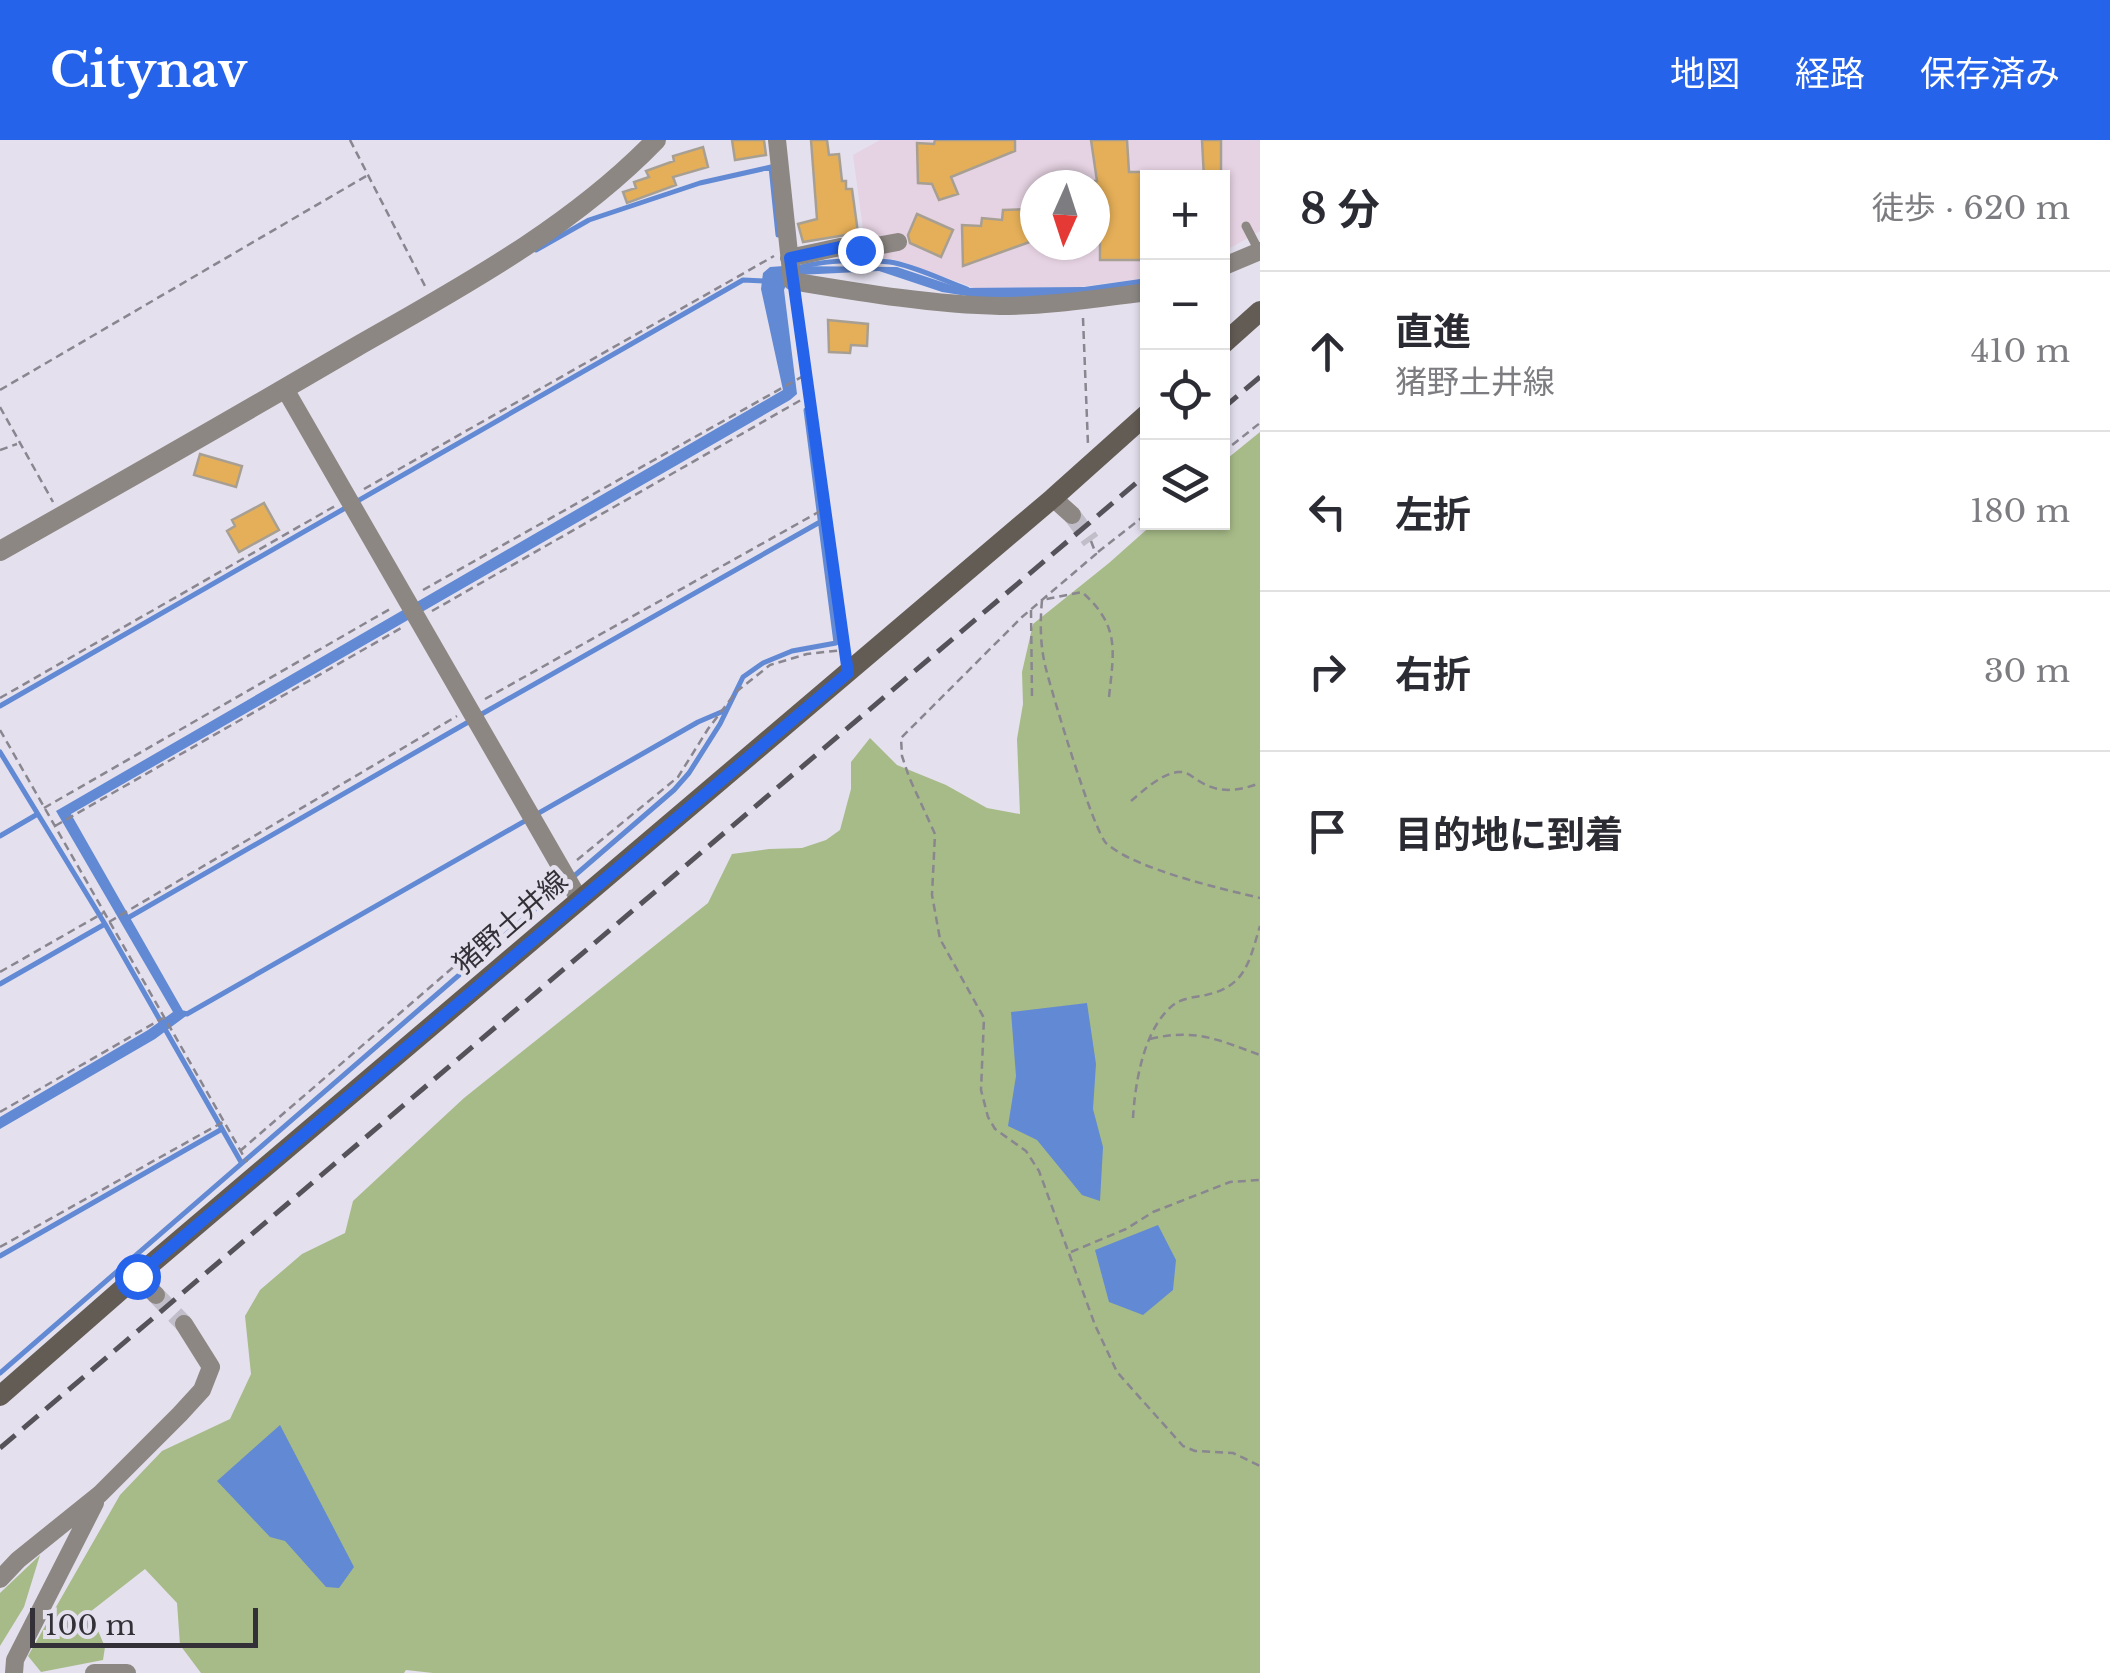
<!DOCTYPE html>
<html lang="ja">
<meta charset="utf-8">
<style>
body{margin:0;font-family:"Libre Baskerville","Noto Sans JP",serif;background:#f7f7f7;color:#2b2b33}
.controls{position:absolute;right:30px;top:30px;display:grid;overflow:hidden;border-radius:0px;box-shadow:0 2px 8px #0004}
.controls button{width:90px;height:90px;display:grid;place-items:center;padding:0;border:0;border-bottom:2px solid #e1e1e2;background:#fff;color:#2b2b33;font:50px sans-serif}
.compass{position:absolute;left:1020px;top:30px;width:90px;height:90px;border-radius:50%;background:#fff;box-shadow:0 2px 8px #0004;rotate:183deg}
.scale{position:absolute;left:30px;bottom:25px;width:228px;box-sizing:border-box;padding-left:10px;border:5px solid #333137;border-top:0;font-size:28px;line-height:35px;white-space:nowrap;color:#333137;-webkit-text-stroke:8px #e4e0ee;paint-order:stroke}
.stop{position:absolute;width:30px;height:30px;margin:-22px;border:8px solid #2563eb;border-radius:50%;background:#fff}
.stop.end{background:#2563eb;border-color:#fff;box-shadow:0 2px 10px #0008}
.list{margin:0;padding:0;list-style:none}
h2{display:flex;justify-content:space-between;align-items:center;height:130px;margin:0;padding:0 40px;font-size:42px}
h2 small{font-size:32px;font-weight:400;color:#7c7c81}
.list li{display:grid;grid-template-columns:65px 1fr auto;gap:30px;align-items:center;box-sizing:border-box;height:160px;padding:0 40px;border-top:2px solid #e1e1e2}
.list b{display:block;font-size:38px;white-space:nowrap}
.list p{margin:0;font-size:32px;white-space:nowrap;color:#7c7c81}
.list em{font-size:32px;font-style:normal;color:#7c7c81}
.icon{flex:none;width:55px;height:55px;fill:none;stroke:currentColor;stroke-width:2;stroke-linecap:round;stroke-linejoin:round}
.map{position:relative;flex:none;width:1260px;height:1533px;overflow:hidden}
header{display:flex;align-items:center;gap:60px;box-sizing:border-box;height:140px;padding:0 50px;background:#2563eb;color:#fff}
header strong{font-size:48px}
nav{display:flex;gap:55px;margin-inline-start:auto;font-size:35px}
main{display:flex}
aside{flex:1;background:#fff}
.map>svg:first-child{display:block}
.education{fill:#e5d2e2;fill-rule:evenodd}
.green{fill:#a7bb88}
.water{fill:#6289d4}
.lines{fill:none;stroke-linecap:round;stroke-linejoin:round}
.stream{stroke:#6289d4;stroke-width:5}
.building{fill:#e5af59;stroke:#a89f93;stroke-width:2.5}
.minor-tunnel{stroke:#c1bdc9;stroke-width:18;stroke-dasharray:18 9;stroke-linecap:butt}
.path{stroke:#898690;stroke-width:2.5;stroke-dasharray:8 5;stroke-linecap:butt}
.service{stroke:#8c8782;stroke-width:9}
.minor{stroke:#8c8782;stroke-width:18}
.tertiary{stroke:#8c8782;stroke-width:20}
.secondary{stroke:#635c55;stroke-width:20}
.rail{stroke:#55525a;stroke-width:5;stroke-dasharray:20 10;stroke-linecap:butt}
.route{stroke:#2563eb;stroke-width:12}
.labels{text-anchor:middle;stroke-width:9;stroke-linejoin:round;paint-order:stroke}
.street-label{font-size:28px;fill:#333137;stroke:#e4e0ee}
</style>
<header>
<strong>Citynav</strong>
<nav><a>地図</a><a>経路</a><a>保存済み</a></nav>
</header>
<main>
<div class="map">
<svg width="1260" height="1533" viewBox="0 0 1260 1533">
<rect width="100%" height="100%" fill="#e4e0ee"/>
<!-- education -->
<path class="education" d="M880,0H1260V91L1223,112L1222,38H1148L1147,138L1079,147L975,148L893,119L867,118L853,15ZM1035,45H1095V105H1035Z"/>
<!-- green -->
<path class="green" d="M1260,292V1533H433L406,1530L404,1533H201L180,1505L177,1463L145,1429L90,1472L105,1507L103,1520L41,1532L28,1516L120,1355L162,1311L230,1279L251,1234L245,1176L260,1150L302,1114L345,1093L353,1061L464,958L708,763L732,714L769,709L802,708L826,700L840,690L851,649V622L870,598L897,625L946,645L987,668L1020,674L1017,599L1023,564L1022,532L1033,484L1109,423L1154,383L1222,382L1223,322Z
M40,1415L24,1467L0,1506V1453Z"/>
<!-- water -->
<path class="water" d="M784,126L897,127L960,148L1084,147L1147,138V146L1039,160L979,158L942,152L879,131L798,135L788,140L784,150L797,254L790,260L71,674L186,876L155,899L0,989V977L148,890L173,872L56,671L783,250L761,149L763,133L770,127Z
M1087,863L1096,924L1093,969L1103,1007L1100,1061L1082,1055L1037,1000L1008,986L1016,936L1011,872Z
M1158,1085L1176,1120L1173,1150L1143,1175L1109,1162L1095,1110Z
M280,1285L354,1427L339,1448L326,1447L285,1401L270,1397L217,1341Z"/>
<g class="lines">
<!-- stream -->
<path class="stream" d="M536,110L589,80L700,43L771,27L778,95
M793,130C813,120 868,119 890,122C912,125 945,141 967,149
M0,566L743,140L764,141
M480,575L820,382
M0,612L105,784L241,1022
M0,696L36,675
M573,737L674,650L689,633L720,584L743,537L763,523L792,511L836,503L806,270
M126,779L470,581
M0,844L105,784
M183,873L187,874L698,582L726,570
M0,1116L222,989
M0,1233L564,744"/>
</g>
<!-- building -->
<path class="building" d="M732,0H764L766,15L735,20Z
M811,0H827L829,15L839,14L842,41H846V49H852L858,93L803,102L798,84L817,79Z
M935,0H1015V11L951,37L958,54L939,60L932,44L918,43L917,3L934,4Z
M1091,0H1127L1129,32H1148L1146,120H1100V76L1095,78V41H1097Z
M1202,0H1221V38H1204Z
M703,7L708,27L673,37L676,45L627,63L623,52L636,48L634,42L649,37L646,31L674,21L673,16Z
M1035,69V100L963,126L962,85L981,86L982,78L1002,80L1003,70Z
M917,74L953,90L941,117L910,103L908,95Z
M828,180L868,184L867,206L851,205L850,213L829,212Z
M200,314L242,326L236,347L194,335Z
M264,363L279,390L239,412L227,391L235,386L232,380Z"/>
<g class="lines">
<!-- minor-tunnel -->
<path class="minor-tunnel" d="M1072,375L1091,401
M156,1155L184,1184"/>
<!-- path -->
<path class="path" d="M350,0L426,148
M794,158L845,511
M1083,178L1088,305
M0,250L368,35
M0,267L53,362
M0,310L17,304
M1222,313L1260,283
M364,349L774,116
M1091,401L1096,414L1022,477L901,598L902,616L909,637L935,694L932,755L940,799L984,878L981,950L988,977L995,989L1026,1011L1039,1031L1095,1185L1117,1232L1183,1306L1195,1311L1233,1313L1260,1326
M1098,412L1148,373
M423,450L805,235
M1031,470L1032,557
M432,471L808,256
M1109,557C1114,510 1120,486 1082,452L1042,460C1040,483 1040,506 1046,529C1052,553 1094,694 1107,704C1138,730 1219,748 1260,758
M0,558L335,366
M485,559L824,369
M0,590L247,1022
M1131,661C1144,650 1161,634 1178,632C1187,631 1192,637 1199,641C1219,654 1239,651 1260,643
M44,668L390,469
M55,686L403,487
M577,720L678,637L708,589L736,552L770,525L807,514L843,510
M109,782L457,576
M0,832L103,773
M1150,899C1195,888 1219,900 1260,915
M0,972L163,878
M1133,978C1135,943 1144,885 1176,863C1184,858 1196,857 1206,855C1246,846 1249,822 1260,786
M240,1011L552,742
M0,1107L223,982
M1071,1112L1126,1089L1153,1072L1230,1042L1260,1040"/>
<!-- service -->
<path class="service" d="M1246,86L1259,111"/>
<!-- minor -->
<path class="minor" d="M777,0L792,141C858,152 934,165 1000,166C1049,166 1099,158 1148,152
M789,118L840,107L860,109L898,102
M1222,127L1260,111
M285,249L579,759
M1053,358L1072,375
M137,1136L156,1155
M0,1439L18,1420L100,1354L180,1274L202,1250L211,1227L184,1184
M14,1533L15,1520L95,1363
M94,1533H127"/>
<!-- tertiary -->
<path class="tertiary" d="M0,411C119,344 238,276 356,207C461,147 571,88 656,0"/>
<!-- secondary -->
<path class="secondary" d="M1222,205L1260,171
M0,1256L137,1136L1053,358L1148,273"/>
<!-- rail -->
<path class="rail" d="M1222,269L1260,237
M0,1308L1148,333"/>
</g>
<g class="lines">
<!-- route -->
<path class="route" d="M137,1136L848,533L790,118L840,107L860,110"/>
</g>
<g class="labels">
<!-- street labels -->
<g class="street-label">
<text transform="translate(510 782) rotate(-41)" y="10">猪野土井線</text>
</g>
</g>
</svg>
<div class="controls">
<button>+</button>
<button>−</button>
<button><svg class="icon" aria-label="locate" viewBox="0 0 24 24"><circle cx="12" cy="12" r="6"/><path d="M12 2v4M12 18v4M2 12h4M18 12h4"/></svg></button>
<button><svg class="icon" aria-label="layers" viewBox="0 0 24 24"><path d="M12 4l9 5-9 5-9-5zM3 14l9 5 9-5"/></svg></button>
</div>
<svg class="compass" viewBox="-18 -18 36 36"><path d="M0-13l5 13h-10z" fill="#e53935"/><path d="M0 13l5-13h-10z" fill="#7c7c81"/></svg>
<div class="scale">100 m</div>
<div class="stop" style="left:137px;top:1136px"></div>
<div class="stop end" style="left:860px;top:110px"></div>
</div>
<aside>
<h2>8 分<small>徒歩 · 620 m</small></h2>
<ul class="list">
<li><svg class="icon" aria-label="ahead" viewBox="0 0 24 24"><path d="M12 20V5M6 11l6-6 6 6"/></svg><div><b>直進</b><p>猪野土井線</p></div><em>410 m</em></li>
<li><svg class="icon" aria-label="left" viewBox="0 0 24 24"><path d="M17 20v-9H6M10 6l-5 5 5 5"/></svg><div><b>左折</b></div><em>180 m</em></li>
<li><svg class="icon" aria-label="right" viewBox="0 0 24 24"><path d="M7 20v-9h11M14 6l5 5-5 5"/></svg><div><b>右折</b></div><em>30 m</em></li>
<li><svg class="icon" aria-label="arrive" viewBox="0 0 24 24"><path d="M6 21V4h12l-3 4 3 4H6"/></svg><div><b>目的地に到着</b></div></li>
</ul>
</aside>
</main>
